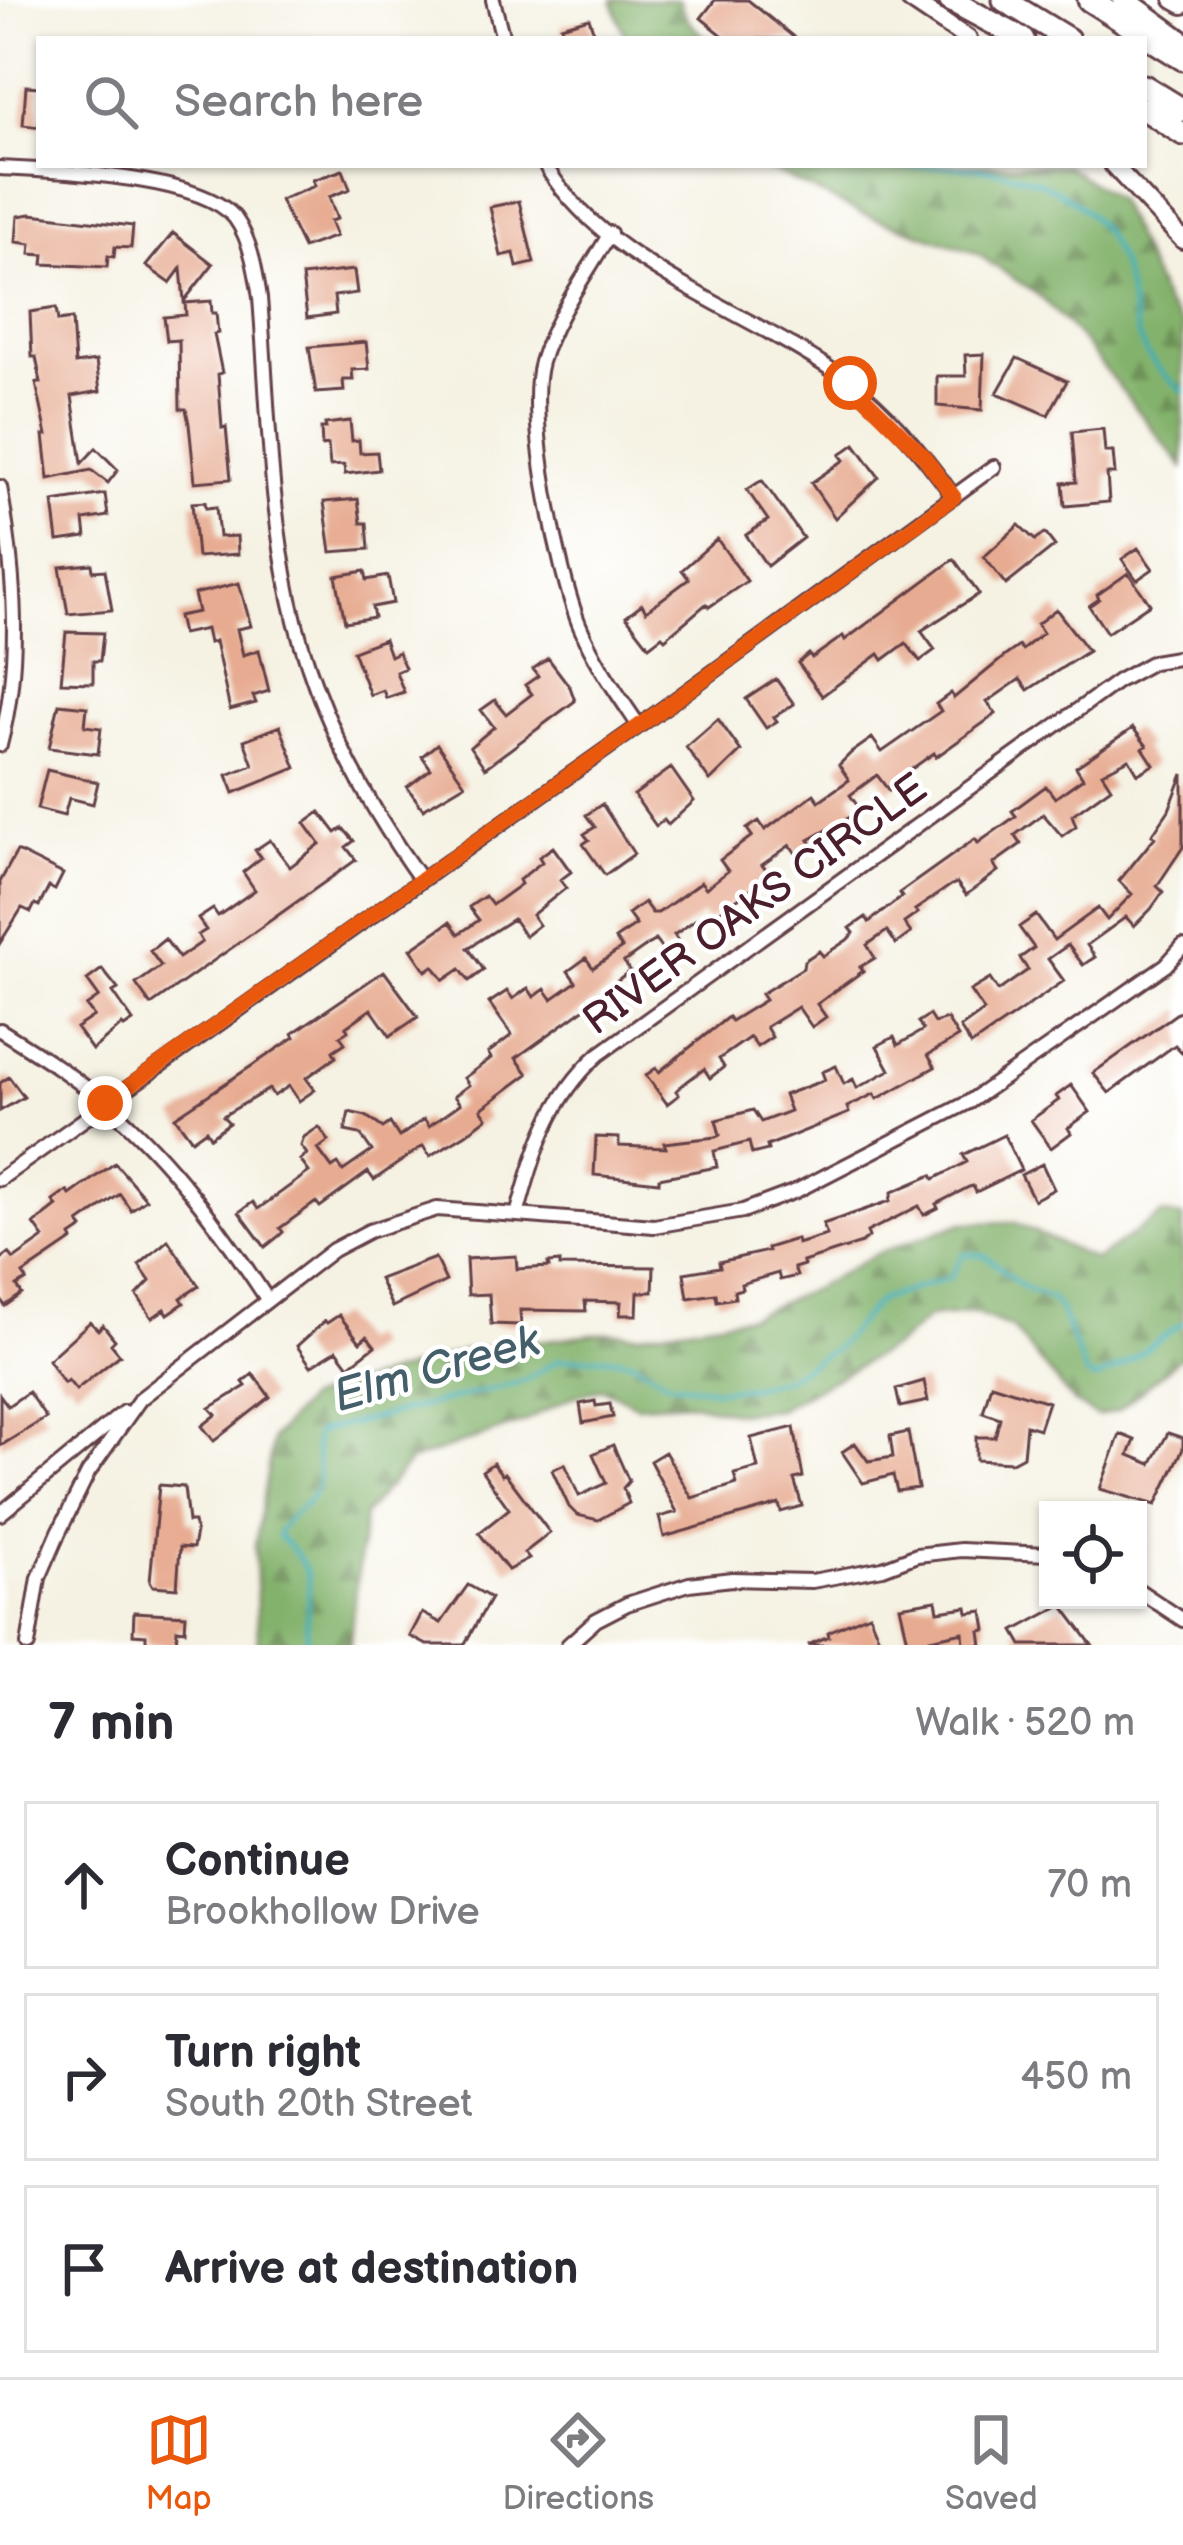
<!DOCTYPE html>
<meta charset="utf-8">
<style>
body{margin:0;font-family:"Balsamiq Sans",sans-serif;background:#f7f7f7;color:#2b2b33}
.controls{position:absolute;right:36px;bottom:36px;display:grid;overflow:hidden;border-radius:0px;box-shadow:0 3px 9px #0004}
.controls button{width:108px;height:108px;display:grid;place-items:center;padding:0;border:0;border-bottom:3px solid #e1e1e2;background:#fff;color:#2b2b33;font:60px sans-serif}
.stop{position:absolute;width:36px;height:36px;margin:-27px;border:9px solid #ea580c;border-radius:50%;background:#fff}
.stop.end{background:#ea580c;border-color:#fff;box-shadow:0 3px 12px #0008}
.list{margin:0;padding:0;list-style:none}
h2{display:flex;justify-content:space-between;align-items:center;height:156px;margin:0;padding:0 48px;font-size:51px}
h2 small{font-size:39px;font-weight:400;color:#7c7c81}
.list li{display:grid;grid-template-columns:78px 1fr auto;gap:36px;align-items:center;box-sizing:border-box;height:168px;margin:0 24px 24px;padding:0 24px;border:3px solid #e1e1e2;border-radius:0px}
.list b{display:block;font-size:45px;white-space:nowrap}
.list p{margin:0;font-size:39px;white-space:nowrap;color:#7c7c81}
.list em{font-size:39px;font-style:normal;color:#7c7c81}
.icon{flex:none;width:66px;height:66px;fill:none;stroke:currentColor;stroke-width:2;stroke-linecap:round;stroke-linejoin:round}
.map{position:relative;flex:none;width:1183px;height:1645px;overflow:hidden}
.search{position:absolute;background:#fff;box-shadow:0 3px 9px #0004;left:36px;right:36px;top:36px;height:132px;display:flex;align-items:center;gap:30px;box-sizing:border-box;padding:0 42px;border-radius:0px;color:#7c7c81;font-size:45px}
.sheet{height:732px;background:#fff}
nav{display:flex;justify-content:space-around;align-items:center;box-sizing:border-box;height:168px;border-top:3px solid #e1e1e2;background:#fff;font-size:33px;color:#7c7c81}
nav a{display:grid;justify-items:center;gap:6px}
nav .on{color:#ea580c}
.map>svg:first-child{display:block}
.forest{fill:url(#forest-firs);stroke:#66684c;stroke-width:3}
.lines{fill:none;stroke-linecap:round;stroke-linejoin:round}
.stream{stroke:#3daeb5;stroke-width:4.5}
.building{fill:#e7ab91}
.street-casing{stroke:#643f47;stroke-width:18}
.secondary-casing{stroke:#643f47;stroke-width:22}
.highway-casing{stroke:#643f47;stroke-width:27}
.street{stroke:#fff;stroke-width:12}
.secondary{stroke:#fff;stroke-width:16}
.highway{stroke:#fff;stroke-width:21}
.route{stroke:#ea580c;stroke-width:15}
.labels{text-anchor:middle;stroke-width:9;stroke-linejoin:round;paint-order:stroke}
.street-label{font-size:42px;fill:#4a1f2b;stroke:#fff}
.water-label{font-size:45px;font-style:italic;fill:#445f69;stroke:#fff}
</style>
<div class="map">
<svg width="1183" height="1645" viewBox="0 0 1183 1645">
<defs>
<pattern id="forest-firs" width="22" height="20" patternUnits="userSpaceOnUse" patternTransform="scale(3)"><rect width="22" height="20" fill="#83b26c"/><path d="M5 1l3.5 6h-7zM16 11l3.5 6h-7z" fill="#6d9059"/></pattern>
</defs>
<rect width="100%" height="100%" fill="#fff"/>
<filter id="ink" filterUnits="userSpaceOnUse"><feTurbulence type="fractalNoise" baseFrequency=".00833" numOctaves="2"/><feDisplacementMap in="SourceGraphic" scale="24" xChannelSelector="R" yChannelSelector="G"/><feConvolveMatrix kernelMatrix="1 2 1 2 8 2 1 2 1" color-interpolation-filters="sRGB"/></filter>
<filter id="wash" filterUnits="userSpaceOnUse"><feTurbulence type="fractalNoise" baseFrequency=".004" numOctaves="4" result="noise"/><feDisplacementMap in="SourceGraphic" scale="48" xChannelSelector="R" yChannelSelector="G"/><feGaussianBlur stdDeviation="2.7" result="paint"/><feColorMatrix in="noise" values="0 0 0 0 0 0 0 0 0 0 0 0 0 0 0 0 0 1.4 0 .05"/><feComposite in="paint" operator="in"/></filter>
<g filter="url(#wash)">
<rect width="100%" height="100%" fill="#f5f2e3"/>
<!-- forest -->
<path class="forest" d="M612,0H680C681,15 696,31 709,39H626Z
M760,165H1065L1117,200L1166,305L1183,326V467L1080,338L1041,297L976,253L863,214Z
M1162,1214L1183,1217V1355L1118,1411L1097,1416L1074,1403L1012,1328L974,1313L929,1317L898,1344L778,1409L737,1413L688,1402L636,1405L603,1388L572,1397L524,1422L410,1461L364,1515L350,1645H258L255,1546L273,1438L307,1399L464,1351L608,1332L639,1334L750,1316L813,1289L878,1253L963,1223L1014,1222L1095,1260Z"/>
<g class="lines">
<!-- stream -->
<path class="stream" d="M862,165C896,170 930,165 964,167C1035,171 1100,198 1123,272C1142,335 1126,343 1183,391
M308,1645C301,1590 327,1578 278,1536C284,1514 306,1510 315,1491C325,1471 311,1450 317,1432L522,1382L558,1360L602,1357L632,1361L668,1382L718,1390L750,1387L786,1378L837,1347L879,1300L951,1277L963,1254L985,1255L1021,1286L1052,1300L1061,1311L1086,1375L1096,1379C1125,1369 1155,1340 1183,1323"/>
</g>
<g id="blocks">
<!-- building -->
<path class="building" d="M715,0H748L796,39H727L701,18Z
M589,18L594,33L565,39L561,26Z
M26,86L39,87V127L23,125Z
M343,170L350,189L329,197L337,219L330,221L336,236L303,248L280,200L315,186L313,180Z
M519,201L534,263L517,267L514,253L501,256L490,207Z
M31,214L133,226L131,248L115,247L114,257L108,256L107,267L43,264L44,255L30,254L31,244L16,242L18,216Z
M173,233L213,264L184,301L181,268L170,283L146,266Z
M354,270L357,293L334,296L336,314L307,318L302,276Z
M211,301L212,313H216L218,333L214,334L222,373L218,374L222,428L226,427L231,479L195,482L189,424L186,409H180L179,340L167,341L164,317L186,315L185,303Z
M56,308L58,321L72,319L75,364L96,361L100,391L72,396L82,463L96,448L118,470L108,483L91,470L49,479L44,435H47L36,383H41L36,357H32L30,312Z
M366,342L369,369L352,370L353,380H343L344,391L316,393L309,347Z
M984,354L982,410L937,406V376H966L965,355Z
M1017,358L1067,381L1048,415L997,393Z
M350,421L352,441L359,440L360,453L377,452L379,470L345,474L344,465L330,466L328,445L322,446L321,428H326L325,424Z
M1103,429L1105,452H1113L1115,474H1107L1109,502L1065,506L1063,483L1076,482L1072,432Z
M855,444L879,477L835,518L811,483L844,460L840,455Z
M762,480L803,538L767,566L746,535L768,520L747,490Z
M105,494L108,516L84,520L86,537L58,541L53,502Z
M358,499L361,523H367L369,549L331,552L324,502Z
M205,502L206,508L216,507L219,537L237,536L238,554L197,557L192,503Z
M1019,525L1035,540L1045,533L1055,546L1006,585L984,557Z
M717,539L747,581L709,607L706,604L665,639L662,636L649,646L626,616L642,604L646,611L689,579L682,570Z
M1138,548L1153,569L1137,580L1122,559Z
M954,559L979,594L921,631L935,650L920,661L906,643L883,660L879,654L822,696L798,663L809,654L812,658L843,636L845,640Z
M92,564L93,571L105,570L112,610L68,614L60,567Z
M365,571L367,580L388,576L393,603L372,607L374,617L345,622L336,576Z
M1128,573L1150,604L1107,633L1089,606L1099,599L1097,595Z
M239,583L251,626L237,629L243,655L259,650L269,691L253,696L256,703L230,710L215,641L209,643L206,629L182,634L178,616L198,612L194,594Z
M1056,609L1088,651L1028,690L1020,679L987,702L996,714L936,757L934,753L903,775L906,779L889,791L877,775L850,795L861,811L809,840L813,845L798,856L790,845L762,865L770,875L707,921L702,915L674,935L678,941L664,952L655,940L624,962L630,971L609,986L612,989L516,1058L528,1074L481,1109L487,1118L466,1134L430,1156L423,1146L374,1180L368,1172L320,1207L316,1202L280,1228L283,1232L279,1236L265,1247L239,1212L253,1202L258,1209L309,1172L300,1160L307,1154L301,1146L304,1137L319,1127L329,1141L318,1149L332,1168L338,1164L343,1171L372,1151L360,1134L345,1131L349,1112L366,1116L383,1128L390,1123L399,1137L424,1119L429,1126L460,1104L454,1096L469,1085L464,1078L491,1058L488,1053L512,1035L489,1003L507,991L513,999L528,988L534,997L545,989L552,999L576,982L568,971L586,958L593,968L622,948L615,939L636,925L628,914L644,902L652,913H658L701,882L706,888L728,871L720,860L752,836L747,829L759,821L765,830L814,794L819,801L849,780L839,765L851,753L872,738L882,752L941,711L936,704L951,693L954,698L1005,656L1019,646L1022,650L1043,633L1037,624Z
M66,632L103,633L100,661H93V683L61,682Z
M384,639L390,656L398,652L405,668L396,672L404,692L386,698L383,690L370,695L353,651Z
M548,658L570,687L575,701L485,768L470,747L494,727L481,710L495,700L506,714L532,694L525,685L538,676L533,669Z
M776,679L794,704L774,717L777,721L766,728L746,699Z
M59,704L87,707L85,726L101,728L98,754L49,748Z
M718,719L741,751L710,781L686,747Z
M280,726L296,768L234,793L227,775L253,765L244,740Z
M1133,728L1147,746L1143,748L1154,765L1138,774L1129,759L1102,773L1111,787L1072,815L1076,826L1062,836L1043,814L1015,835L1021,844L993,864L998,871L981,884L966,895L957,883L951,885L915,910L918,913L904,923L911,933L896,944L887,931L867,945L875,958L860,967L863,971L817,1004L826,1017L812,1027L798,1007L766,1027L772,1037L757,1047L750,1037L719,1059L724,1067L710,1078L704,1069L681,1086L676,1091L679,1095L667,1104L646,1075L656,1068L659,1072L728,1017L731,1021L765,1000L761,994L803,968L804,961L819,951L823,956L847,940L854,933L850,928L866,917L869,922L902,897L899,893L975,839L978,843L1016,816L1012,811L1046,786L1055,798L1083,778L1076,767Z
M437,744L465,784L423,809L407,787L431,769L422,756Z
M671,768L694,801L668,825L664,820L656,826L634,795Z
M47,770L98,782L93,804L69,798L64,816L37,809Z
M1183,774V847L1157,886L1163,892L1151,909L1134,926L1126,917L1087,945L1095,957L1083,965L1068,945L1048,959L1064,981L971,1045L960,1028L984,1011L970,991L990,979L998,991L1028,970L1020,958L1034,948L1019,927L1036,915L1054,940L1098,908L1107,920L1132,894L1119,881L1155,837L1152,835L1169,810Z
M602,804L634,854L605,875L583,844L589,840L584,834L595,827L586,815Z
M320,812L336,833L343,828L354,841L346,847L356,860L151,1005L136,984L161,966L150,951L165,939L179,958L202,942L198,935L206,930L198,919L213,909L218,916L255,890L243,872L261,858L255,850L270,840L290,867L320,844L305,823Z
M553,847L571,872L560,880L566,888L532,915L539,925L525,936L513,919L468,948L484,970L469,981L460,969L444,980L433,966L426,971L411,949L450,922L459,934L479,920L469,907L485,896L492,905L521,884L519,880L542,862L539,857Z
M17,851L63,874L55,890L49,887L39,906L35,904L31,912L22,908L0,943V882Z
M102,969L118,989L113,992L133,1021L124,1027L122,1025L92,1050L76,1028L94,1016L86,1006L99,997L87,980Z
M384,971L418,1017L390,1036L371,1009L346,1027L348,1031L340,1036L345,1043L333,1051L336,1057L306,1078L315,1090L299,1101L289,1086L274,1096L269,1089L223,1116L229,1123L210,1137L206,1130L192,1140L175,1117L295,1037L293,1033Z
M1183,1009V1054L1175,1045L1109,1093L1093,1073Z
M929,1015L934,1023L947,1019L958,1037L928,1055L935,1067L877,1099L874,1094L847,1107L849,1113L767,1146L768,1150L752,1154L749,1142L714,1151L717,1167L659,1178V1182L594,1175L596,1137L619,1138V1146L666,1148L664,1143L716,1137L720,1135L716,1120L753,1110L761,1122L790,1111L784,1095L825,1080L822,1072L836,1066L844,1084L853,1079L857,1088L890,1070L877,1046L894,1037L898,1045L923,1030L918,1022Z
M9,1077L24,1097L0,1111V1083Z
M1071,1085L1090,1112L1068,1128L1071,1133L1051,1148L1031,1120L1059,1100L1056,1096Z
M1004,1135L1021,1170L976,1192L973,1186L969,1187L936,1204L938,1208L924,1215L919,1206L867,1232L869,1237L862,1243L803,1262L804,1265L794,1268L797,1276L780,1280L778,1273L741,1284L742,1289L734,1291L735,1298L717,1301L716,1294L688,1298L684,1273L720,1267L719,1262L768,1251L767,1248L796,1239L797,1244L827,1235L823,1224L890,1201L892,1192L932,1175L934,1179L967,1162L963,1155Z
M115,1163L146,1199L131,1210L120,1194L79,1223L83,1228L71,1236L73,1240L23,1274L27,1280L17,1286L22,1294L5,1306L0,1298V1260L9,1253L14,1259L44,1238L34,1224L57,1206L53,1201L67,1191L70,1195Z
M1042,1164L1054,1189L1034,1200L1021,1175Z
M168,1240L199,1286L181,1298L184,1303L168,1314L165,1309L152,1318L137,1295L150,1281L139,1265Z
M516,1256L517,1269L549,1267L548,1263L560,1262V1266L654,1267L653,1292H638L637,1315H620L621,1302L585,1301L586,1311L520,1310L521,1325L491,1324L489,1294L468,1295L466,1259Z
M435,1258L446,1281L392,1307L379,1279Z
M339,1315L360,1342L367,1336L375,1346L349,1366L337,1350L311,1366L297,1346L325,1321L327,1323Z
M90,1322L98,1330L103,1325L115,1340L111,1344L120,1355L76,1390L68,1380L64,1383L48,1360Z
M253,1374L270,1397L214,1441L202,1426L216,1415L210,1408L246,1386L243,1382Z
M924,1381L928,1401L900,1407L896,1389Z
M991,1384L1048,1402L1039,1429L1026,1425L1023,1456L1012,1462L976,1460V1437H995L1000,1418L983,1412Z
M28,1392L46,1418L0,1446V1395L8,1406Z
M595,1401L596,1406L610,1404L613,1417L583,1423L580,1404Z
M794,1427L803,1477L794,1479L802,1506L781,1512L779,1504L664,1537L659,1517L677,1512L650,1461L665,1452L692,1498L737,1484L734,1474L758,1468L751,1438Z
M908,1432L918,1488L897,1491L893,1475L863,1483L842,1452L855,1443L868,1461L893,1457L890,1436Z
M1168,1433L1183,1438V1449L1156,1505L1100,1489L1120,1434L1135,1440L1129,1455L1151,1464Z
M613,1445L629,1481L623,1488L629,1503L598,1520L577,1515L569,1507L552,1470L565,1464L579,1496L606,1483L593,1454Z
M493,1463L502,1475L505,1473L550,1533L524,1553L529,1559L508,1570L479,1533L509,1509L482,1471Z
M159,1485L184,1487L188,1522H194L196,1532L193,1548L180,1547L177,1588L153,1586L150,1581Z
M468,1585L491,1598L464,1645H427L410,1636L422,1613L441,1623Z
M936,1600L938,1611L967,1607L968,1613L983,1611L986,1630L980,1631L982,1645H964L963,1632L930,1639L931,1645H909L900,1606Z
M1062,1605L1092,1645H1022L1014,1631Z
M134,1612L186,1615L185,1630L177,1629L176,1645H146V1635L133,1634Z
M869,1614L882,1645H808L829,1636L828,1632Z"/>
</g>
</g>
<g filter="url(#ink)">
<use href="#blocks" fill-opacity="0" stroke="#643f47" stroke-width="3"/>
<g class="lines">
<!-- street casing -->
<g class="street-casing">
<path id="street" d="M493,0L503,39
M545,165C607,269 755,312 849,382C890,413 924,455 954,497
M0,168C54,171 201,175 235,218C251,240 256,272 260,298C268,398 269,501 290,599C312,702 360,795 421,880
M610,233C586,276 555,315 541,362C526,415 558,571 579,624C594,661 617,693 639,726
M0,487C15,572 22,661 0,745
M1183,657L1153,662L1118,681L598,1055C549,1099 534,1154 517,1215L654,1226L743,1211L796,1191L969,1102L1166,965L1183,946
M0,1030C37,1053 74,1076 107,1105C171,1160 221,1229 267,1299
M0,1179L639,726L994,467
M0,1514L124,1412
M1138,1590L1183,1620
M28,1645L39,1578L59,1532L88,1473L140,1399L333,1250L369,1231L437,1209L517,1215
M568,1645L596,1620L627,1604L689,1584L732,1579L812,1581L883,1568L917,1555L961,1550L1048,1554"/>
</g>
<!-- secondary casing -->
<g class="secondary-casing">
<path id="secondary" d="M910,0L968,39
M1174,0L1183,5
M1113,165L1183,240"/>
</g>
<!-- highway casing -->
<g class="highway-casing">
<path id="highway" d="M950,0L1023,39
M1004,0L1068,39
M1089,0L1183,59
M1124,0L1183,43
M1144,86L1183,110
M1144,109L1183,134"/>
</g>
<!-- street -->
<use href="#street" class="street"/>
<!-- secondary -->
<use href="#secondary" class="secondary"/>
<!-- highway -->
<use href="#highway" class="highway"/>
</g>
</g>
<g class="lines" filter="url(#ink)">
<!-- route -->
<path class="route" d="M105,1103L639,726L954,497L922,454L850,383"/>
</g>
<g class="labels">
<!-- street labels -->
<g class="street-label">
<text transform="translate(754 903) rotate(-36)" y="15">RIVER OAKS CIRCLE</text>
</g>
<!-- water labels -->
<g class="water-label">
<text transform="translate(436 1367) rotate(-16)" y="16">Elm Creek</text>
</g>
</g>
</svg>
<div class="controls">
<button><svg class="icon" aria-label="locate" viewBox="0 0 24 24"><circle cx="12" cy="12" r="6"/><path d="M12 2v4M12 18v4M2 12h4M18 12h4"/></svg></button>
</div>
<div class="stop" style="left:850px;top:383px"></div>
<div class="stop end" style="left:105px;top:1103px"></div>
<div class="search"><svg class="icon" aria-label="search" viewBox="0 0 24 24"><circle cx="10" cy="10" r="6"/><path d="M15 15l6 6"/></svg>Search here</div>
</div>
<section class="sheet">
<h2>7 min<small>Walk · 520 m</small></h2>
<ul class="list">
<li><svg class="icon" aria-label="ahead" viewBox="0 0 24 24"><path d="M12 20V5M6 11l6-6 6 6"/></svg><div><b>Continue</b><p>Brookhollow Drive</p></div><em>70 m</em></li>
<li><svg class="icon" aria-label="right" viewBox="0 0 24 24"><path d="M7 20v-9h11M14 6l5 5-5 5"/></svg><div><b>Turn right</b><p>South 20th Street</p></div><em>450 m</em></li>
<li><svg class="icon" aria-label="arrive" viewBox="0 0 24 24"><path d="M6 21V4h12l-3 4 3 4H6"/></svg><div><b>Arrive at destination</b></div></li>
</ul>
</section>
<nav>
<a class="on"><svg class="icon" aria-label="map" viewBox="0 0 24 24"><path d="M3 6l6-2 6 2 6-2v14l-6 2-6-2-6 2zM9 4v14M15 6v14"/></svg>Map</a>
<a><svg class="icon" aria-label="directions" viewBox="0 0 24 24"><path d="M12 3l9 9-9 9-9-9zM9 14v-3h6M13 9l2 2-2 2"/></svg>Directions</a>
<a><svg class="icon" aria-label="saved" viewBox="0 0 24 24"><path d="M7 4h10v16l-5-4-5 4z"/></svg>Saved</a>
</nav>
